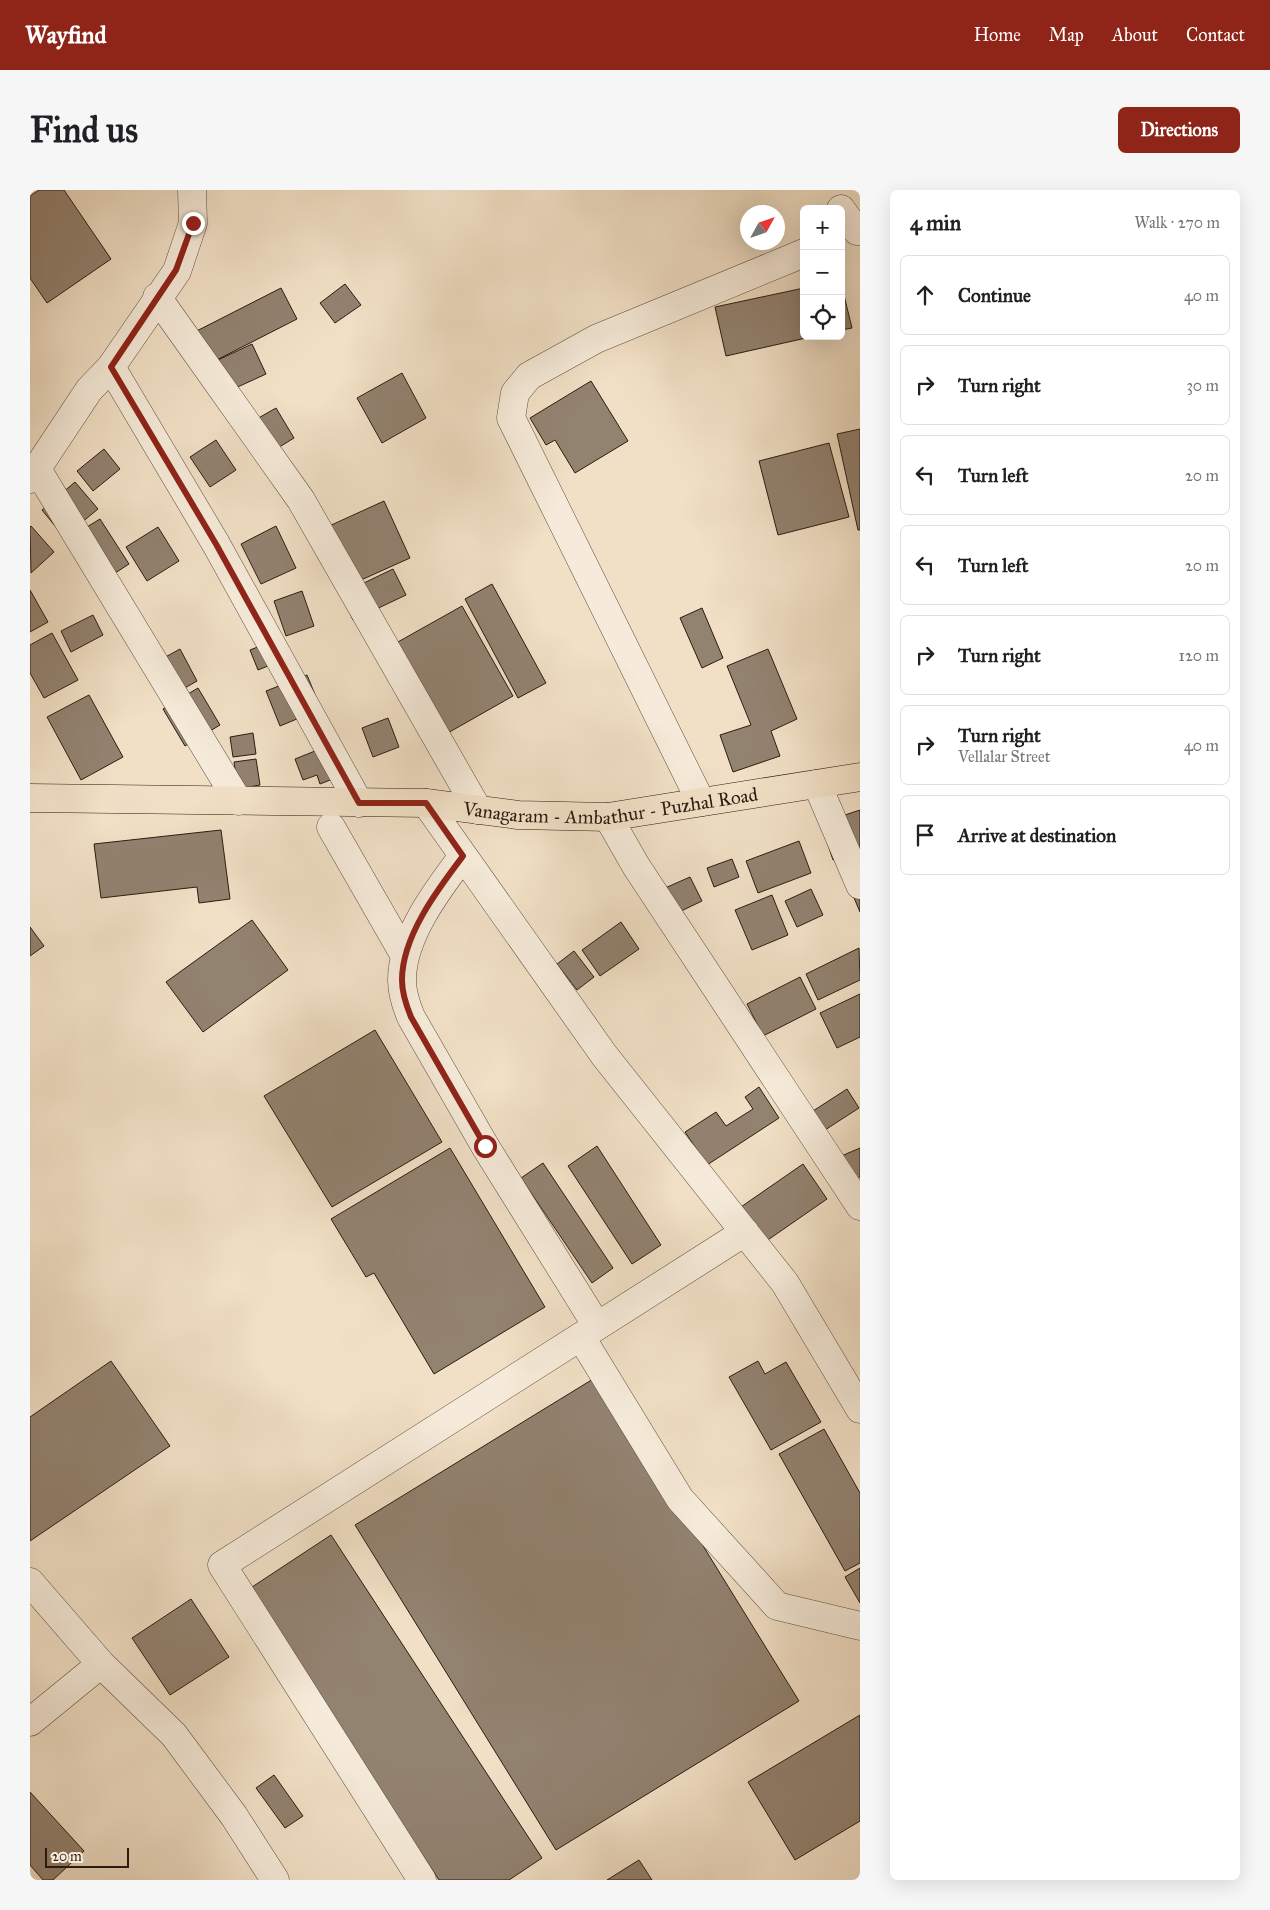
<!DOCTYPE html>
<meta charset="utf-8">
<style>
body{margin:0;font-family:"IM FELL Great Primer",serif;background:#f6f6f6;color:#202124}
.controls{position:absolute;right:15px;top:15px;display:grid;overflow:hidden;border-radius:8px;box-shadow:0 5px 20px #0002}
.controls button{width:45px;height:45px;display:grid;place-items:center;padding:0;border:0;border-bottom:1px solid #e0e0e0;background:#fff;color:#202124;font:25px sans-serif}
.compass{position:absolute;left:710px;top:15px;width:45px;height:45px;border-radius:50%;background:#fff;box-shadow:0 5px 20px #0002;rotate:50deg}
.scale{position:absolute;left:15px;bottom:12px;width:84px;box-sizing:border-box;padding-left:5px;border:2px solid #2b1c12;border-top:0;font-size:14px;line-height:18px;white-space:nowrap;color:#2b1c12;-webkit-text-stroke:4px #f6ebda;paint-order:stroke}
.stop{position:absolute;width:15px;height:15px;margin:-11px;border:4px solid #8f2418;border-radius:50%;background:#fff}
.stop.end{background:#8f2418;border-color:#fff;box-shadow:0 1px 5px #0008}
.list{margin:0;padding:0;list-style:none}
h2{display:flex;justify-content:space-between;align-items:center;height:65px;margin:0;padding:0 20px;font-size:21px}
h2 small{font-size:16px;font-weight:400;color:#757577}
.list li{display:grid;grid-template-columns:32px 1fr auto;gap:15px;align-items:center;box-sizing:border-box;height:80px;margin:0 10px 10px;padding:0 10px;border:1px solid #e0e0e0;border-radius:8px}
.list b{display:block;font-size:19px;white-space:nowrap}
.list p{margin:0;font-size:16px;white-space:nowrap;color:#757577}
.list em{font-size:16px;font-style:normal;color:#757577}
.icon{flex:none;width:28px;height:28px;fill:none;stroke:currentColor;stroke-width:2;stroke-linecap:round;stroke-linejoin:round}
.map{position:relative;flex:none;width:830px;height:1690px;overflow:hidden;border-radius:8px}
header{display:flex;align-items:center;gap:30px;box-sizing:border-box;height:70px;padding:0 25px;background:#8f2418;color:#fff}
header strong{font-size:24px}
nav{display:flex;gap:28px;margin-inline-start:auto;font-size:18px}
.intro{display:flex;align-items:center;justify-content:space-between;box-sizing:border-box;height:120px;padding:0 30px}
h1{margin:0;font-size:35px}
.button{padding:12px 22px;border-radius:8px;background:#8f2418;color:#fff;font-size:18px;font-weight:700}
main{display:flex;gap:30px;padding:0 30px}
aside{flex:1;background:#fff;border-radius:8px;box-shadow:0 5px 20px #0002}
.map>svg:first-child{display:block}
.building{fill:#928270;stroke:#2b1c12}
.lines{fill:none;stroke-linecap:round;stroke-linejoin:round}
.minor-casing{stroke:#5c4d3f;stroke-width:29}
.major-casing{stroke:#2b1c12;stroke-width:29}
.minor{stroke:#f6ebda;stroke-width:28}
.major{stroke:#f1e0c6;stroke-width:28}
.route{stroke:#8f2418;stroke-width:6}
.labels{text-anchor:middle;stroke-width:4;stroke-linejoin:round;paint-order:stroke}
.street-label{font-size:19px;fill:#2b1c12;stroke:#f6ebda}
</style>
<header>
<strong>Wayfind</strong>
<nav><a>Home</a><a>Map</a><a>About</a><a>Contact</a></nav>
</header>
<div class="intro"><h1>Find us</h1><a class="button">Directions</a></div>
<main>
<div class="map">
<svg width="830" height="1690" viewBox="0 0 830 1690">
<rect width="100%" height="100%" fill="#f1e0c6"/>
<filter id="stains"><feTurbulence type="fractalNoise" baseFrequency=".004" numOctaves="4"/><feColorMatrix values="0 0 0 0 .2 0 0 0 0 .09 0 0 0 0 .02 0 0 0 .5 -.17"/></filter>
<radialGradient id="worn" r=".72"><stop offset=".6" stop-color="#630" stop-opacity="0"/><stop offset="1" stop-color="#630" stop-opacity=".3"/></radialGradient>
<!-- building -->
<path class="building" d="M9,0H34L81,69L17,113L0,88V6Z
M811,93L822,138L811,140Z
M315,94L331,115L305,133L290,113Z
M251,98L267,129L167,180L151,149Z
M774,98V146H785L696,166L685,117Z
M222,154L236,184L188,206L173,177Z
M372,183L396,228L352,253L327,208Z
M561,191L598,251L545,283L525,250L516,255L500,228Z
M246,218L264,248L230,269L211,238Z
M830,239V340H828L807,244Z
M186,250L206,280L180,297L160,267Z
M799,253L819,327L748,345L729,271Z
M74,259L90,279L63,301L47,281Z
M45,292L68,319L34,347L12,320Z
M354,311L380,368L311,399L286,342Z
M70,329L99,374L76,389L47,343Z
M1,336L24,362L1,383L0,337Z
M246,336L266,378L231,394L211,354Z
M128,337L149,371L117,391L96,357Z
M363,379L376,405L323,430L311,404Z
M462,394L516,493L488,508L435,409Z
M0,400L18,432L0,442Z
M272,401L284,436L256,446L244,411Z
M432,416L483,506L409,548L359,457Z
M672,418L693,468L672,478L650,428Z
M63,425L73,445L41,462L31,441Z
M22,443L48,490L14,508L0,483V455Z
M250,448L258,468L228,480L220,460Z
M150,459L167,491L139,507L121,475Z
M738,459L767,529L741,541L750,566L703,582L690,545L721,535L697,476Z
M277,485L291,519L250,536L236,501Z
M168,498L190,535L155,556L133,519Z
M59,505L93,567L51,590L17,527Z
M358,528L369,557L343,567L332,538Z
M223,543L226,564L203,567L200,547Z
M300,555L313,585L290,594L287,585L273,590L265,569Z
M226,569L230,595L208,599L204,572Z
M830,620V661L803,670L796,649L809,627Z
M191,640L200,709L169,713L167,697L71,708L64,654Z
M769,651L781,683L728,703L716,671Z
M702,669L709,687L684,697L677,678Z
M830,683V722L816,689Z
M660,687L672,711L647,723L635,698Z
M781,699L793,725L767,737L755,711Z
M742,705L758,745L722,760L705,720Z
M222,730L258,780L173,842L136,792Z
M591,732L609,759L570,786L552,760Z
M0,737L14,756L0,766Z
M829,758L830,790L788,810L776,784Z
M544,761L564,787L547,800L527,774Z
M770,787L786,819L733,846L717,814Z
M830,804V847L807,858L790,823Z
M345,840L412,952L302,1017L234,906Z
M729,897L749,928L677,975L655,942L686,922L696,936L723,919L715,907Z
M817,899L829,918L795,940L783,921Z
M567,956L631,1055L602,1074L538,976Z
M420,958L515,1117L404,1184L344,1083L336,1087L301,1029Z
M830,958V987L821,991L809,967Z
M513,973L583,1078L562,1093L491,988Z
M773,974L797,1009L732,1054L708,1019Z
M81,1171L140,1256L0,1351V1227Z
M728,1171L735,1184L756,1172L791,1232L741,1260L699,1187Z
M568,1186L769,1511L526,1660L325,1335Z
M794,1239L830,1303V1373L815,1381L749,1264Z
M301,1345L512,1668L479,1690H409L219,1399Z
M830,1378V1413L815,1387Z
M161,1409L199,1467L140,1505L102,1448Z
M830,1525V1631L765,1670L718,1592Z
M244,1585L273,1626L255,1638L226,1598Z
M0,1602L54,1661L23,1690H13L0,1675Z
M609,1670L622,1690H577Z"/>
<g class="lines">
<!-- minor casing -->
<g class="minor-casing">
<path id="minor" d="M811,19L827,41
M127,107L271,310L448,620
M81,177L186,354L329,613
M7,279L208,611
M0,289L59,200L81,177L147,81L163,33L162,0
M787,594L830,695
M671,612L481,228L485,203L499,186L566,149L774,63
M396,613L574,865L755,1093L830,1219
M578,627L606,676L830,1016
M301,637L375,766
M433,666C408,699 372,746 372,790C372,803 376,815 381,827L455,956L567,1136
M551,1147L650,1309L747,1416L830,1436
M0,1392L71,1474L144,1545L204,1626L245,1690
M0,1532L71,1474
M392,1690L192,1375L715,1042"/>
</g>
<!-- major casing -->
<g class="major-casing">
<g id="major">
<path id="s1" d="M0,608L396,613L488,625L578,627L830,587"/>
</g>
</g>
<!-- minor -->
<use href="#minor" class="minor"/>
<!-- major -->
<use href="#major" class="major"/>
</g>
<g class="lines">
<!-- route -->
<path class="route" d="M163,33L146,80L81,177L186,354L329,613H396L433,666C408,699 372,746 372,790C372,803 376,815 381,827L455,956"/>
</g>
<g class="labels">
<!-- street labels -->
<g class="street-label">
<text dy="7" stroke="none"><textPath href="#s1" startOffset="582">Vanagaram - Ambathur - Puzhal Road</textPath></text>
</g>
</g>
<rect width="100%" height="100%" filter="url(#stains)"/>
<rect width="100%" height="100%" fill="url(#worn)"/>
</svg>
<div class="controls">
<button>+</button>
<button>−</button>
<button><svg class="icon" aria-label="locate" viewBox="0 0 24 24"><circle cx="12" cy="12" r="6"/><path d="M12 2v4M12 18v4M2 12h4M18 12h4"/></svg></button>
</div>
<svg class="compass" viewBox="-18 -18 36 36"><path d="M0-13l5 13h-10z" fill="#e53935"/><path d="M0 13l5-13h-10z" fill="#757577"/></svg>
<div class="scale">20 m</div>
<div class="stop" style="left:455px;top:956px"></div>
<div class="stop end" style="left:163px;top:33px"></div>
</div>
<aside>
<h2>4 min<small>Walk · 270 m</small></h2>
<ul class="list">
<li><svg class="icon" aria-label="ahead" viewBox="0 0 24 24"><path d="M12 20V5M6 11l6-6 6 6"/></svg><div><b>Continue</b></div><em>40 m</em></li>
<li><svg class="icon" aria-label="right" viewBox="0 0 24 24"><path d="M7 20v-9h11M14 6l5 5-5 5"/></svg><div><b>Turn right</b></div><em>30 m</em></li>
<li><svg class="icon" aria-label="left" viewBox="0 0 24 24"><path d="M17 20v-9H6M10 6l-5 5 5 5"/></svg><div><b>Turn left</b></div><em>20 m</em></li>
<li><svg class="icon" aria-label="left" viewBox="0 0 24 24"><path d="M17 20v-9H6M10 6l-5 5 5 5"/></svg><div><b>Turn left</b></div><em>20 m</em></li>
<li><svg class="icon" aria-label="right" viewBox="0 0 24 24"><path d="M7 20v-9h11M14 6l5 5-5 5"/></svg><div><b>Turn right</b></div><em>120 m</em></li>
<li><svg class="icon" aria-label="right" viewBox="0 0 24 24"><path d="M7 20v-9h11M14 6l5 5-5 5"/></svg><div><b>Turn right</b><p>Vellalar Street</p></div><em>40 m</em></li>
<li><svg class="icon" aria-label="arrive" viewBox="0 0 24 24"><path d="M6 21V4h12l-3 4 3 4H6"/></svg><div><b>Arrive at destination</b></div></li>
</ul>
</aside>
</main>
